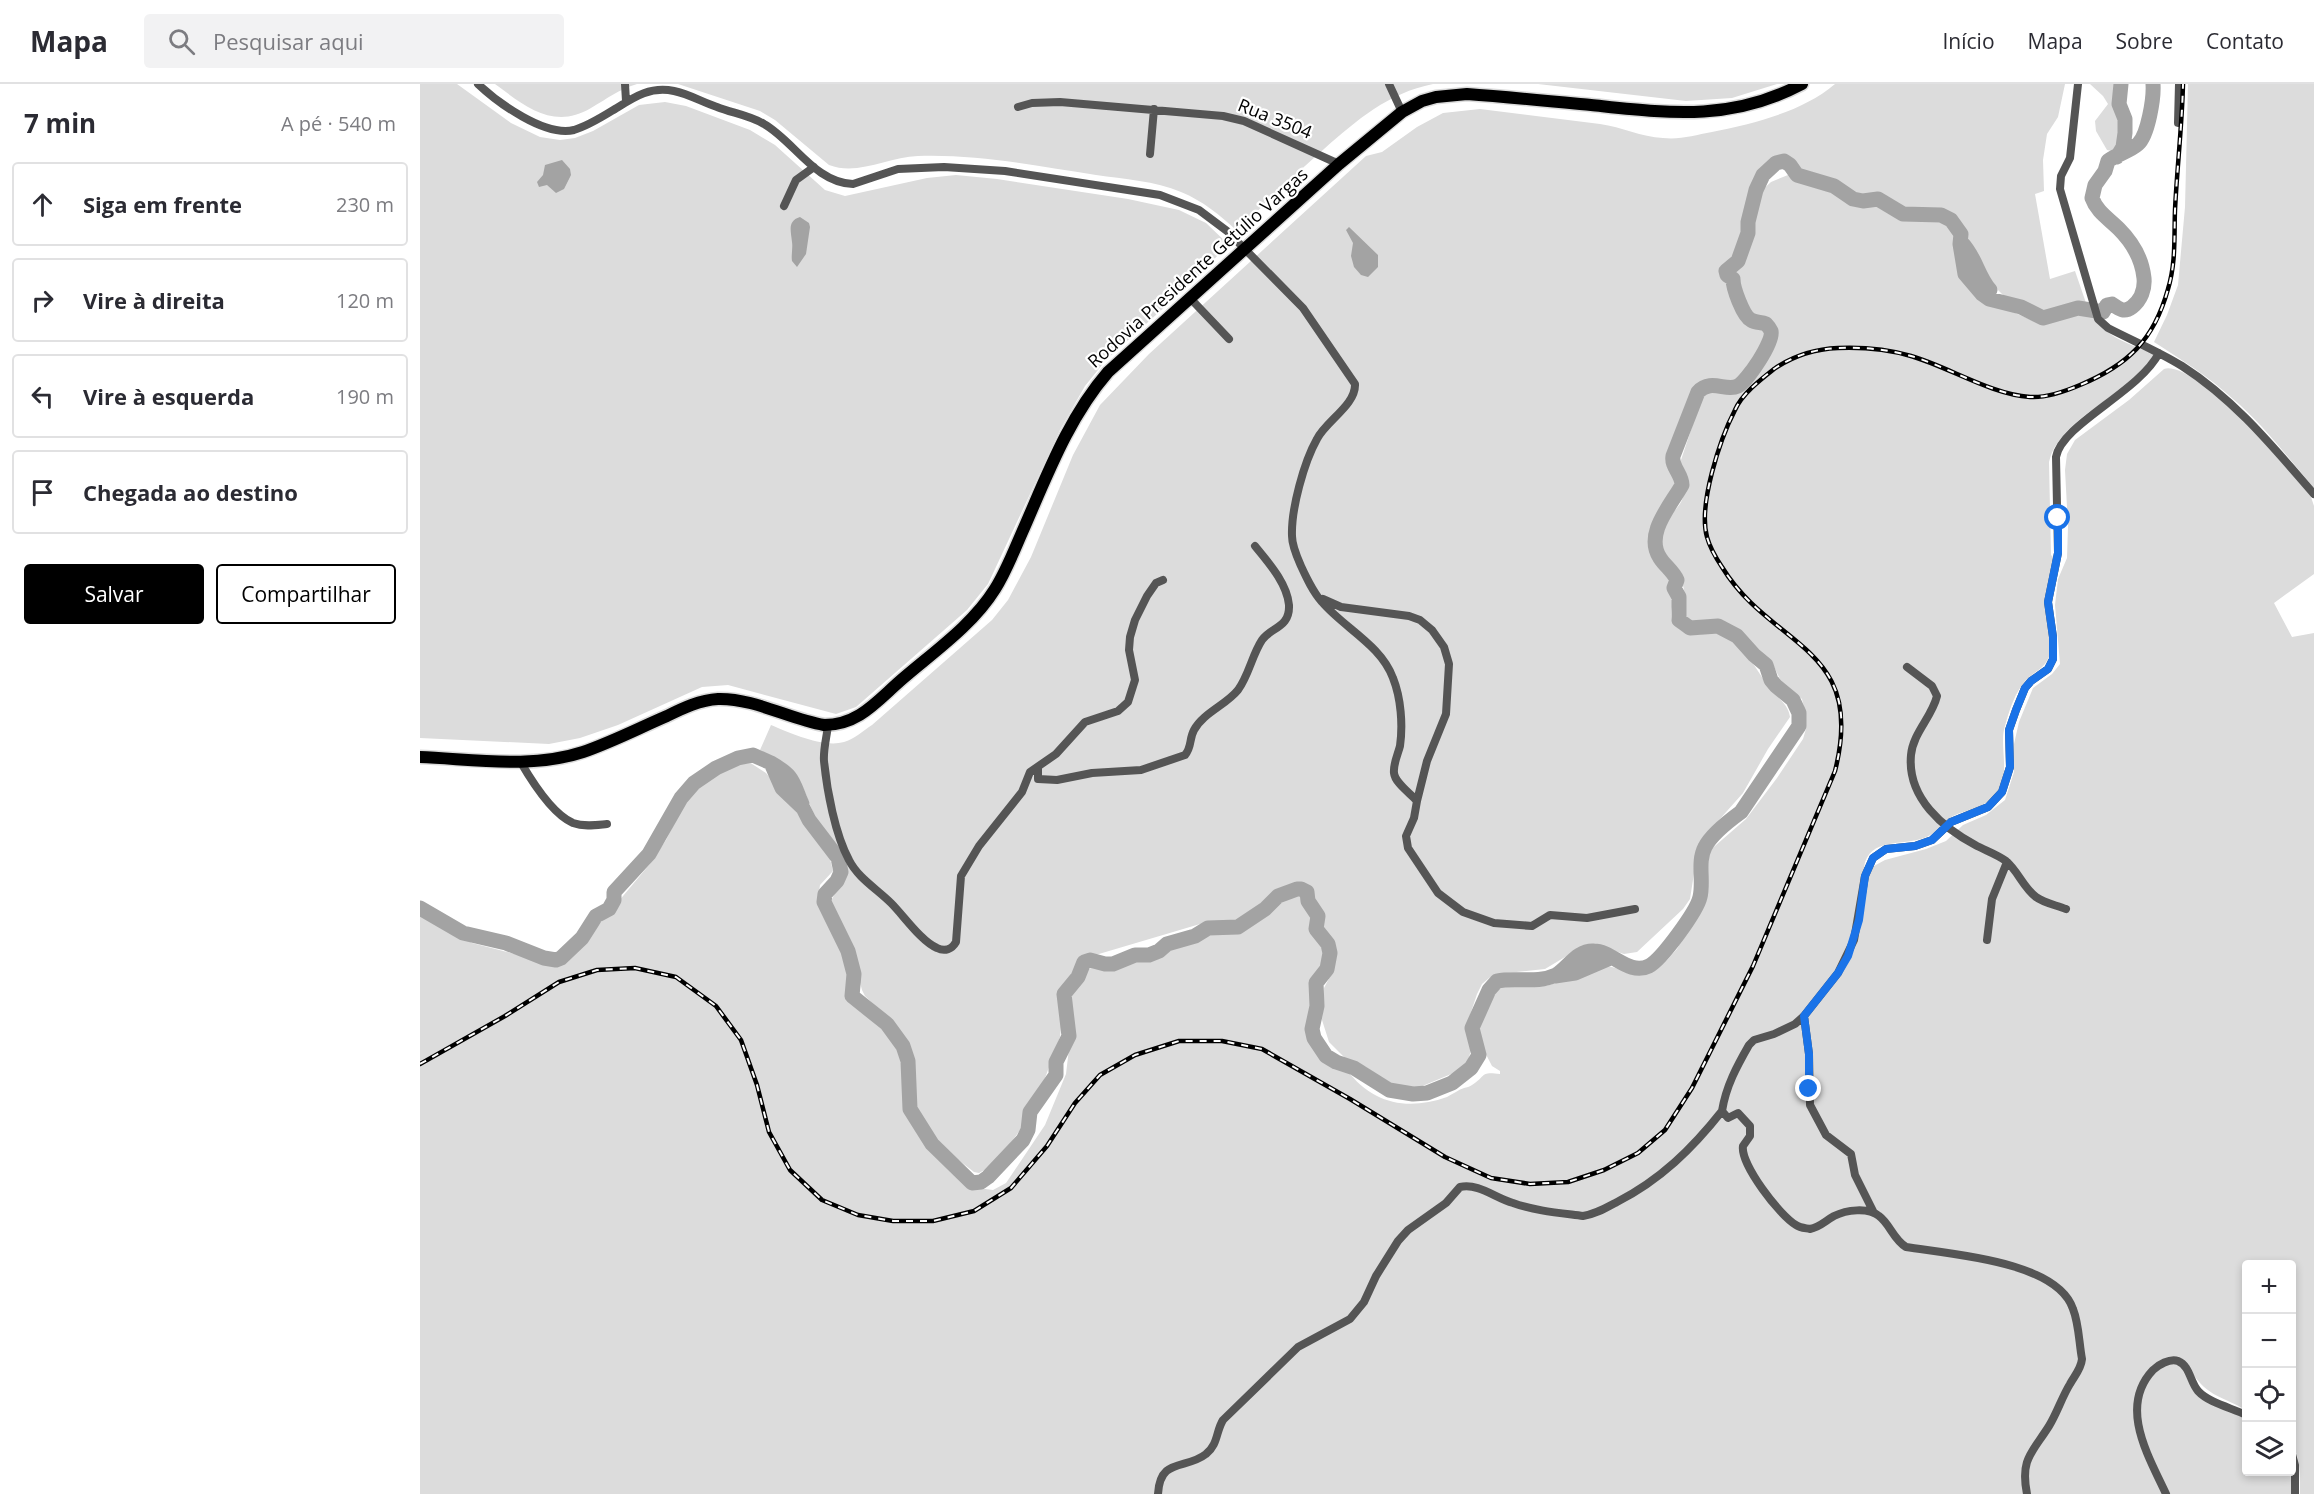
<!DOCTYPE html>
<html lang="pt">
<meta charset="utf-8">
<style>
body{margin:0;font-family:"Open Sans",sans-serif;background:#f2f2f3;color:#2b2b33}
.controls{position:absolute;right:18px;bottom:18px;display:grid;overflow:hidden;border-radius:6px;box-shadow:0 3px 9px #0003}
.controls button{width:54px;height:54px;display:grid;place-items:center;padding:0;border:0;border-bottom:2px solid #e1e1e2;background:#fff;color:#2b2b33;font:30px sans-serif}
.stop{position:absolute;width:18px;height:18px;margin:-14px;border:4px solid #1a73e8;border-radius:50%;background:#fff}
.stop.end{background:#1a73e8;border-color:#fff;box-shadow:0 2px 6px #0008}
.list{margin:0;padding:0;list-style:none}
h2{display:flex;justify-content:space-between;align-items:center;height:78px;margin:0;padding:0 24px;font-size:26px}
h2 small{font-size:20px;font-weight:400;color:#7c7c81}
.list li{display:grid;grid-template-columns:39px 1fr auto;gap:18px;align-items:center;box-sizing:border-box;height:84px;margin:0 12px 12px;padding:0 12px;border:2px solid #e1e1e2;border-radius:6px}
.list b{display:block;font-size:22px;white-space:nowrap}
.list em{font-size:20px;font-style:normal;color:#7c7c81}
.actions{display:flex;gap:12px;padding:18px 24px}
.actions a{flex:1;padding:14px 0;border:2px solid #000;border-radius:6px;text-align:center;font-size:21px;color:#000}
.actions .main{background:#000;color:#fff}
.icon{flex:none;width:33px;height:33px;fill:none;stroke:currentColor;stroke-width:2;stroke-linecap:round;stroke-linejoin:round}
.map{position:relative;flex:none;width:1894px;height:1410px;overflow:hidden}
header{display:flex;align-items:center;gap:36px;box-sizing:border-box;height:84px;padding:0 30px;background:#fff;border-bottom:2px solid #e1e1e2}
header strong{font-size:28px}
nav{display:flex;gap:33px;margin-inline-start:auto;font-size:21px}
.search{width:420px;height:54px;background:#f2f2f3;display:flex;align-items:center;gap:15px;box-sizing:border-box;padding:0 21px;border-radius:6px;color:#7c7c81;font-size:22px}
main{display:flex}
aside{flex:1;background:#fff}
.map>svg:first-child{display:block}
.green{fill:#dcdcdc}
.water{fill:#a3a3a3}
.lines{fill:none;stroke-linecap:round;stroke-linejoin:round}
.river{stroke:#a3a3a3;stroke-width:15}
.primary-casing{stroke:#dbdbdb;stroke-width:15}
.minor{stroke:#555;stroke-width:8}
.primary{stroke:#000;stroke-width:12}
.rail-casing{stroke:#000;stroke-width:4.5}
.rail{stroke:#fff;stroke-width:2;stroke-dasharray:7;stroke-linecap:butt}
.route{stroke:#1a73e8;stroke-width:8}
.labels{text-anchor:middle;stroke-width:4.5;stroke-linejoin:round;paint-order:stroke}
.street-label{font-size:18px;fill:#000;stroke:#fff}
</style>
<header>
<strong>Mapa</strong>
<div class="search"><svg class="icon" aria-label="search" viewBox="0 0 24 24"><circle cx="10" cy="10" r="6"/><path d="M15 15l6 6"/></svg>Pesquisar aqui</div>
<nav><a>Início</a><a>Mapa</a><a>Sobre</a><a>Contato</a></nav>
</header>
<main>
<aside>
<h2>7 min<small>A pé · 540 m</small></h2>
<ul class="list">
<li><svg class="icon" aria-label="ahead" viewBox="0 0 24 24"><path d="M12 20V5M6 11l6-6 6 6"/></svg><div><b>Siga em frente</b></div><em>230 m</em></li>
<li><svg class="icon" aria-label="right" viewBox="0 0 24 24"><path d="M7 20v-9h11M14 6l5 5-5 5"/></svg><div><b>Vire à direita</b></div><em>120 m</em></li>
<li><svg class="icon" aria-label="left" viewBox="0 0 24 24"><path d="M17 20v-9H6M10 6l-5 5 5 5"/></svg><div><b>Vire à esquerda</b></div><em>190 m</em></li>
<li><svg class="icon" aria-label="arrive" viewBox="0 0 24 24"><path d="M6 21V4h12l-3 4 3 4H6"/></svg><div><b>Chegada ao destino</b></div></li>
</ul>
<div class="actions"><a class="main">Salvar</a><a>Compartilhar</a></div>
</aside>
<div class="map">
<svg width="1894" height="1410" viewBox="0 0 1894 1410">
<rect width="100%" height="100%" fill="#fff"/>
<!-- green -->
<path class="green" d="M0,0H37L91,39L120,53L140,56L155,54L173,47L219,21L245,18L266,22L330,46L355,61L405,106L425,112L507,94L536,91L577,95L708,115L759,126L786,139L808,160L778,193L686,276L665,302L640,346L568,500L547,526L436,623L416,630L308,601L282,603L198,641L160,654L129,660L0,654Z
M75,0H217C198,6 188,14 171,24C134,46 106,23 75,0Z
M258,0H1013C968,9 937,36 904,65C874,91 846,119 817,147C800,131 783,117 761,108C735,97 704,95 676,91C618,82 558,70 498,72C468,73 438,92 409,81L355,36L340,27Z
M1118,0H1357L1312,14L1266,17Z
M1415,0H1645L1638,33L1627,50L1623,76L1624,107L1615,110L1630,195L1655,187L1666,219L1627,229L1602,218L1585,213L1569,197L1558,172L1545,157L1540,140L1531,131L1525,127H1485L1459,111L1436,110L1416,97L1387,89L1365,72C1332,71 1329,122 1325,144C1323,153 1319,162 1316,171L1315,176L1302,187L1309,198L1322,234L1332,240L1345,244L1348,249C1345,265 1329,284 1317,296C1305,299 1292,295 1280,302C1269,308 1254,358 1250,372V377L1258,399C1244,425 1220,448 1237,479C1240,484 1246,487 1249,493C1252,497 1250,497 1250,501C1251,509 1251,503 1253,510C1255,521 1246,531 1255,541C1272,560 1284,545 1302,549C1320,554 1338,589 1349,603C1357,614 1368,619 1370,633L1348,665L1323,709L1283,754L1277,770L1270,815L1263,825L1217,868L1204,870L1174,860L1155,867L1125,885L1077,890L1069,894L1062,900L1057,910L1046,943L1051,966L1047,980L1036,988L1000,1003L973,1002L946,983L925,974L909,958L902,936L904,904L913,887L914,869L902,844L901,827L891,806L883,800L879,798L853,808L831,828L816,837L780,840L662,875L640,908L642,934L640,953L625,994L604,1028L601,1045L585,1066L570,1083L559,1089L554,1088L523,1064L500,1031L495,1020L493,983L487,962L470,936L445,912L442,906L432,868L413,825L411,817L425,790C420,765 410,756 397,736C391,726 388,713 382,702C372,684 357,675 340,666L351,641C370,649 403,664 424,658C434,655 443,647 452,641L572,536L588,516L611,473L653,371L680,321L729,270L946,72L962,68L997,43L1023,29L1060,25L1180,40C1202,43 1221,53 1243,54C1260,56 1275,51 1292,48C1335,39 1382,28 1415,0Z
M1670,0H1699L1696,19L1703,35L1704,52L1702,61L1696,68L1687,66L1676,47L1675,37L1688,20L1683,12Z
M1768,0H1894V404C1868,374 1844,341 1813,315C1789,293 1762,276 1734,258L1747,231L1758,201L1765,123Z
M1368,91L1392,100L1407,102L1434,119L1456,122L1476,132L1494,136L1526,137L1536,147L1535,159L1540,190L1560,214L1573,223L1586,225L1620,240C1637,240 1653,225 1672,229C1685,255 1710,259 1735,271C1731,277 1726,284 1721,289C1694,315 1637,340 1629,378L1631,471L1634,474C1633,497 1630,520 1629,543C1629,551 1632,562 1630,570C1626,584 1615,587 1606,596C1595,608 1589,627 1585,642C1578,662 1593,693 1574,713C1564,723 1546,726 1533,732C1522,738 1516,750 1504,754C1483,762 1449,753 1444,783L1454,782L1465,776L1506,765L1526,757L1543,741L1566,731L1585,716L1594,688V660L1599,638L1613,604L1632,590L1640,580L1635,521L1638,495L1647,474L1648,442L1645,386L1647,370L1655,356L1709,316L1744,285C1774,275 1876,387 1891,413L1894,422V490L1854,519L1872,553L1894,549V1410H1880C1880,1391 1881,1376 1872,1360V1180H1826V1326C1798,1310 1786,1313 1768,1282L1762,1284L1770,1300L1826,1334V1388H1871V1410H0V830L52,859L129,879L146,874L162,861L229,781L246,756L268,712L285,697L313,681L329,678L346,689L379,728L391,747L408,767L413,787L400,801L398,813L408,840L423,865L431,892L428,913L429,917L436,924L453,930L475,958L483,974L485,1021L491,1038L523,1080L550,1103L573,1106L586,1099L625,1041L646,990L652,939L649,913L667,886L671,884L704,881L716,874L735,873L756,860L786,850L804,848L818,849L848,828L857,815L878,809L883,810L886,820L894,830C888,848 897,853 906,866L904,881L892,898L895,926L889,947L894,964L912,984L927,986C952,1020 988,1027 1027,1013C1033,1010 1038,1006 1044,1004C1047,1003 1049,1003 1052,1001C1066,992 1060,987 1080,990V987L1072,982L1058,955L1057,949L1059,934L1076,902L1090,898L1126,902L1188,882L1222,891L1247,876L1257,865L1266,849L1283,814V785L1288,768L1326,735L1357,694L1383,655L1386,645V632L1382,615L1362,599L1352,579L1336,565L1322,548L1301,539H1275L1264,531C1263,520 1267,511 1262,499C1257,485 1242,474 1240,458C1238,434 1259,429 1263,413C1269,394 1260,391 1261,376L1282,313C1292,297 1303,310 1317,307C1333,303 1364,257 1353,242C1347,235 1341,232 1332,233L1329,229L1314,190L1326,170L1340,108L1351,98Z"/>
<!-- water -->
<path class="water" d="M142,76L150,85L151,91L144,105L136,109L127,101L119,103L117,98L123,91L125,81Z
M380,133L389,139L390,143L386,170L377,183L372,177C371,171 373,164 372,158C371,147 367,137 380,133Z
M929,143L958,171V183L948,193L941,191L934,183L931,172L933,159L926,146Z"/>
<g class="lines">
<!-- river -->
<path class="river" d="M1697,73L1703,63L1705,49V35L1699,20L1701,0
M1541,158C1556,173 1557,191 1570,206
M351,679C375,693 372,697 382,720
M0,824L43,849L86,859L124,874L136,876L141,874L162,854L176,832L189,825L194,816V808L229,770L261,714L274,699L296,684L318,674L333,671L351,679L362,704L383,724L389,736L418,774L421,788L417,797L405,810L404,818L428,867L434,890L432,912L467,940L483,962L488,977L490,1025L512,1060L552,1099L561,1098L568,1093L603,1056L608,1046L610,1028L636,991V978L649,952L644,910L658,893L664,878L670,876L685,880H693L715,871H729L739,867L747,860L775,852L788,844L818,843L845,825L858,812L877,805H881L887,808L888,817L898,832L896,845L908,860L910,869L907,885L896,899L897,922L892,945L894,954L906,972L916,978L934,984L969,1006L993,1010L1007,1009L1032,999L1051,984L1059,971L1052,944L1069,906L1077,897C1096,893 1117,900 1136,891C1148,884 1157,866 1174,867C1192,867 1209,892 1229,882C1242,875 1277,827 1280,813C1284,797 1277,778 1285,763C1291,751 1310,736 1321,728L1379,642V629L1373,616L1356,602L1351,596L1346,581L1334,571L1317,552L1298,542L1270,544L1259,536V513L1254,504L1257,496C1253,487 1245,482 1240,474C1224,450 1251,421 1262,401C1262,390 1251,383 1253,372L1278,308C1291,294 1306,308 1318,302C1327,297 1354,258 1351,247C1350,245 1347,241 1346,240C1341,238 1336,239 1331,236C1323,232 1313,204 1313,195L1307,191L1306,187L1318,177L1328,149V138L1336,106L1343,91L1356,79L1364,77L1370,81L1377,91L1414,102L1433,115L1443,117L1458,115L1483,130L1521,131L1531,136L1541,150L1540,160L1545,190L1562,210L1569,215L1601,223L1623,234L1658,224L1683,228L1687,221L1692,220C1699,225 1704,229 1712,223C1721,216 1725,205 1724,194C1722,175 1712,158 1699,145C1688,134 1677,128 1672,114L1675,101L1685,87L1688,77C1697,70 1709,68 1718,60C1728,51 1734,14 1733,0
M1135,892L1155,889L1190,874"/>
<!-- primary casing -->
<g class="primary-casing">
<path id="primary" d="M0,673C53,675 112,685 163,668C192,658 219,644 247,632C263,624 280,616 298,615C334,614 369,635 404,641C438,641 456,618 480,597C512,569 552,542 575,505C587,486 595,464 604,444C628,389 649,333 688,288L919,80L982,28L1002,17L1016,13L1047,10C1088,13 1129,17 1171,21C1248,29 1310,38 1382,0"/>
</g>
<!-- minor -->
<path class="minor" d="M58,0C78,19 125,53 154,46C168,42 182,33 195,25C214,13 230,2 254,7C269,10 282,18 297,23C312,29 329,31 344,40C374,57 395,99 433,100L478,85L524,83L585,87L740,111L779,126L807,147L883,224L935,300C936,321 906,337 897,355C884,378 871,425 872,452C872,462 877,473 881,482C887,495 893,508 902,518C924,544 961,561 973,594C981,614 983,641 980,662C978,670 973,680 974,689C975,699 990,709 997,717L994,734L986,752L988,764L1018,809L1043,828L1074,839L1112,842L1130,831L1167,834L1215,825
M205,0L206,17
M969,0L982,28
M1658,0L1650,74L1641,92L1640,105L1678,235L1688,244C1713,257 1738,267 1762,282C1815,316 1853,363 1894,410
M598,23L612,19L640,18L803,32L824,37L919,80
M1758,39L1759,0
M730,70L734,25
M364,122L376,96L394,83
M769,213L809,255
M903,515L921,523L989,532L1000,536L1012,546L1024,563L1029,580L1026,630L1007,677L997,717
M1487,583L1512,602L1517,612C1512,633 1493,649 1491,671C1487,714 1523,744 1557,762C1567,767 1578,771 1586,777C1598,787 1603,803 1616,813C1624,819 1636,821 1646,825
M408,641C407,652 403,666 404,677C407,707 415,750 429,776C438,794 457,805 471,819C484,832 501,857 517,864C525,868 532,865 536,858L541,792L559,762L602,708L610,688L636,670L665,638L698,627L708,618L715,596L709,566L710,553L715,536L727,512L736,499L743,496
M100,677C111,696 132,730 153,739C164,743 176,741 187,740
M618,683V695L637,696L672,689L721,686L765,671C772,663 769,655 774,646C783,629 806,621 818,606C829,591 832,571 842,556C851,543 870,544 869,521C867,499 848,478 835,462
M1567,856L1572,815L1587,778
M1384,932L1389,970L1390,1021L1406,1051L1431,1070L1435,1091L1454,1129
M1872,1370L1875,1381V1410
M738,1410C740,1373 766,1386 786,1370C798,1361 796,1347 803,1336L878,1263L930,1235L944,1218L956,1192L978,1157L988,1146L1026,1119L1040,1103C1059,1099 1075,1114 1093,1119C1115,1127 1140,1129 1163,1132C1176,1130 1186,1124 1197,1118C1240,1096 1272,1065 1302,1027
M1607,1410C1600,1375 1612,1369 1629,1342C1637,1329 1642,1313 1650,1300C1655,1291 1661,1285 1662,1275C1659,1259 1659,1240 1653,1225C1637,1177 1530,1170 1486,1163C1473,1155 1470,1140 1459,1132C1448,1123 1426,1126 1414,1132C1405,1137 1400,1143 1390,1145C1385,1144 1380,1144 1376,1141C1360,1132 1320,1080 1323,1062L1330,1052V1042L1318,1029L1308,1034L1302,1027C1306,1002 1317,982 1329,961L1334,956L1354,950L1375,940L1384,932L1418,889L1434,856L1445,792L1453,774L1466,765L1495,762L1512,756L1531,738L1568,723L1582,708L1590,683L1589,646L1596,626L1605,604L1611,597L1628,585L1633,575V553L1628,518L1638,469L1636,373C1642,340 1719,308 1739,269
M1746,1410C1729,1373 1698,1323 1733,1286C1738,1281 1750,1274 1758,1277C1770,1282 1770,1298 1778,1307C1789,1319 1812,1324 1826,1331"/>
<!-- primary -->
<use href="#primary" class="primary"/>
<!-- rail casing -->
<g class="rail-casing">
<path id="rail" d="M0,980L85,932L139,898L177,886L215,884L256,893L296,922L321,956L337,1001L349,1048L370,1086L402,1116L438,1131L473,1137H513L554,1127L591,1104L627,1062L655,1019L680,991L715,971L759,957H802L842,965L930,1015L1025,1073L1071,1094L1110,1100L1148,1098L1184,1086L1218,1069L1245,1046L1272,1004L1333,882L1415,687C1447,561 1352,565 1302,483C1296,474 1290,464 1287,453C1278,421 1300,355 1315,326C1322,310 1340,296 1354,285C1373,272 1394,265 1418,264C1443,263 1467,265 1491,272C1529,283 1570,310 1610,313C1625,314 1646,307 1660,301C1708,281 1734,256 1748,205C1756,179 1754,153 1755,126C1757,84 1762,42 1763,0"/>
</g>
<!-- rail -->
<use href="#rail" class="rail"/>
</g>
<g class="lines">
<!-- route -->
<path class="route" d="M1389,1005V970L1384,932L1418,889L1428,872L1439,836L1445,792L1453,774L1466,765L1495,762L1512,756L1531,738L1568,723L1582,708L1590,683L1589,646L1596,626L1605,604L1611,597L1628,585L1633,575V553L1628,518L1638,469V434"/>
</g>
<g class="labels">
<!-- street labels -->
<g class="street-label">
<text transform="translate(855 35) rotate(22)" y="6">Rua 3504</text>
<text transform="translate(778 184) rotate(-42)" y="6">Rodovia Presidente Getúlio Vargas</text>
</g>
</g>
</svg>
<div class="controls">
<button>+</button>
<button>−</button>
<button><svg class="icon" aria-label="locate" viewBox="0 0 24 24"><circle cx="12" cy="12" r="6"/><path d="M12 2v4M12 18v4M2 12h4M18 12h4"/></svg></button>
<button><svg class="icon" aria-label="layers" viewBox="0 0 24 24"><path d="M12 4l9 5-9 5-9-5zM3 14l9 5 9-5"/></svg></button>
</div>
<div class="stop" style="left:1638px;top:434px"></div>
<div class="stop end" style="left:1389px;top:1005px"></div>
</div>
</main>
